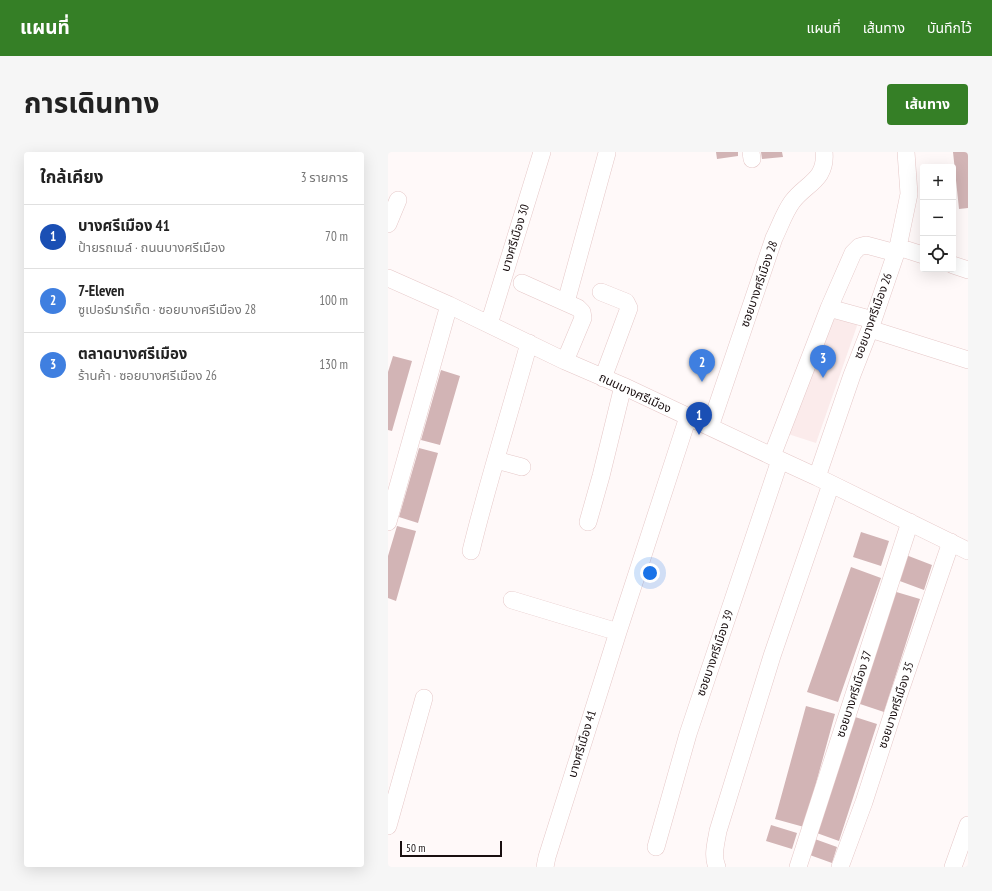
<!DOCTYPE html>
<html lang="th">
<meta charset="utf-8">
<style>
body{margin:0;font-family:"PT Sans Narrow","Noto Sans Thai",sans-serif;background:#f6f6f6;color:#222}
.controls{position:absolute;right:12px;top:12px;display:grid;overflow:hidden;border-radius:4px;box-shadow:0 4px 16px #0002}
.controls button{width:36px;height:36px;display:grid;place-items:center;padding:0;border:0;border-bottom:1px solid #e0e0e0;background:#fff;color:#222;font:20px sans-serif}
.scale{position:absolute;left:12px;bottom:10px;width:102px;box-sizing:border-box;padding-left:4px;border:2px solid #190f10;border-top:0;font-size:11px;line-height:14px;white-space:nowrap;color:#190f10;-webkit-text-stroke:3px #fff;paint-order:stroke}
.you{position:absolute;left:262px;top:421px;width:14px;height:14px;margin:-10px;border:3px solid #fff;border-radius:50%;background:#1a73e8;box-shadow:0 0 0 6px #1a73e833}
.badge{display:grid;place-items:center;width:26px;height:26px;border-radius:50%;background:#357f26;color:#fff;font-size:13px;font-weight:700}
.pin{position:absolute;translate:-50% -33px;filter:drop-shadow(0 1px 2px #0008)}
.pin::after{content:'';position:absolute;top:21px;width:14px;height:12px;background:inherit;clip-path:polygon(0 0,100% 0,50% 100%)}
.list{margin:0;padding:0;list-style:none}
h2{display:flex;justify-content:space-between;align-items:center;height:52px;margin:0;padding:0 16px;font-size:17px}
h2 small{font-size:13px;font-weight:400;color:#767676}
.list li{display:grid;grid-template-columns:26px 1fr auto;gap:12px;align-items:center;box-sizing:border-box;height:64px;padding:0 16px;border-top:1px solid #e0e0e0}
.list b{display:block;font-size:15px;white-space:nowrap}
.list p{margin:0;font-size:13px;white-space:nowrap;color:#767676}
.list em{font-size:13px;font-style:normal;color:#767676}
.icon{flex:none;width:22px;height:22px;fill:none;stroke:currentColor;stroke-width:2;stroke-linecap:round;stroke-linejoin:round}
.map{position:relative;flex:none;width:580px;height:715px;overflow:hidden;border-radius:4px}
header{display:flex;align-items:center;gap:24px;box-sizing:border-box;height:56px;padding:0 20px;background:#357f26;color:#fff}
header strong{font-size:19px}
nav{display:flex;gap:22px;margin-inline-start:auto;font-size:14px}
.intro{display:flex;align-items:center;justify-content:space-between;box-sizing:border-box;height:96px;padding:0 24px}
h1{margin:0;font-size:28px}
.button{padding:10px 18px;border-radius:4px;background:#357f26;color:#fff;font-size:14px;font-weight:700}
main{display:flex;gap:24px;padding:0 24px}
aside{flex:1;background:#fff;border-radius:4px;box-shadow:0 4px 16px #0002}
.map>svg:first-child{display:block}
.built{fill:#fbebeb}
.building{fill:#d2b4b5}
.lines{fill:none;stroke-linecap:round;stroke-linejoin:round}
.minor-casing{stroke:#e6c8c8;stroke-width:18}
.minor{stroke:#fff;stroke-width:17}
.labels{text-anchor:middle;stroke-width:3.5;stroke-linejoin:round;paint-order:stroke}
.street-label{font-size:12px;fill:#190f10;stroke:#fff}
</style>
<header>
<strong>แผนที่</strong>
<nav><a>แผนที่</a><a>เส้นทาง</a><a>บันทึกไว้</a></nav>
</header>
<div class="intro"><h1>การเดินทาง</h1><a class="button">เส้นทาง</a></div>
<main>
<aside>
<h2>ใกล้เคียง<small>3 รายการ</small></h2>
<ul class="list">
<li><span class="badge" style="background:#1a4fb4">1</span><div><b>บางศรีเมือง 41</b><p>ป้ายรถเมล์ · ถนนบางศรีเมือง</p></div><em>70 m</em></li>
<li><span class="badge" style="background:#3f7fe0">2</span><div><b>7-Eleven</b><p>ซูเปอร์มาร์เก็ต · ซอยบางศรีเมือง 28</p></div><em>100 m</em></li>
<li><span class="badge" style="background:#3f7fe0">3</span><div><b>ตลาดบางศรีเมือง</b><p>ร้านค้า · ซอยบางศรีเมือง 26</p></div><em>130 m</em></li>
</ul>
</aside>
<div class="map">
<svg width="580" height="715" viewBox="0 0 580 715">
<rect width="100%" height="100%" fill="#fff9f9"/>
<!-- built -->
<path class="built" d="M443,161L470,171L428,291L400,282Z"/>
<!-- building -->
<path class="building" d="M328,0H350V4L329,7Z
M373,0H394L395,5L374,7Z
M565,0H580V56L571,57Z
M5,204L24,209L4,279L0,278V220Z
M53,218L72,224L52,293L33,288Z
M31,296L50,301L30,371L11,365Z
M9,374L28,379L8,449L0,446V404Z
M473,380L501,389L493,414L465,405Z
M518,403L544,413L536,438L509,428Z
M463,415L493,426L450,550L419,540Z
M505,439L532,447L496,560L469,551Z
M418,554L447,562L416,675L387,667Z
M464,564L489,572L451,689L426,680Z
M383,673L409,681L404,697L378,689Z
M424,686L449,695L444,711L419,702Z"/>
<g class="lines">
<!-- minor casing -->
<g class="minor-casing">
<path id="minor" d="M363,0L364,7
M0,72L10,48
M510,95L535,103
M565,113L580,118
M0,126L61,153L177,209L235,234L392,308L429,325L580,399
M134,131L190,156L194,160L195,166L177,209
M213,140L238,150L241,156L215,226
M178,150L219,1
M441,156L485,168
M101,172L154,0
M482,177L580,208
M322,275L386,86C392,74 396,61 404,50C417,32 439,28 436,0
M384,304L441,156L465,101L471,95L478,93L508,101
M108,308L134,315
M429,325L464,223L482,177L510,95L521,42L518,0
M0,370L61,153
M200,370L213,324L235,234
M83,399C100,329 122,261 141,191
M124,448L230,480
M0,674L36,546
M268,695L300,582L392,308
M157,715L159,705L230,480L300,265
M329,715C324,704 328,691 330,679L384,504L443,332
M410,715L522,370
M452,715L476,650L509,548L563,390
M565,715L580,673"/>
</g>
<!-- minor -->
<use href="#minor" class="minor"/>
</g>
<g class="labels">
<!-- street labels -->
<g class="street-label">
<text transform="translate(127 86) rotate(-73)" y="4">บางศรีเมือง 30</text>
<text transform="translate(371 132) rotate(-71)" y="4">ซอยบางศรีเมือง 28</text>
<text transform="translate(485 164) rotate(-70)" y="4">ซอยบางศรีเมือง 26</text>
<text transform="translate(247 241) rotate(25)" y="4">ถนนบางศรีเมือง</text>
<text transform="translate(327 501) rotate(-71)" y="4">ซอยบางศรีเมือง 39</text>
<text transform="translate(466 542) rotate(-72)" y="4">ซอยบางศรีเมือง 37</text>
<text transform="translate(508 553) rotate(-72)" y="4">ซอยบางศรีเมือง 35</text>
<text transform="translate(194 592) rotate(-73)" y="4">บางศรีเมือง 41</text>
</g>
</g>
</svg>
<div class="controls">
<button>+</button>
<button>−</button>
<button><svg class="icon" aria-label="locate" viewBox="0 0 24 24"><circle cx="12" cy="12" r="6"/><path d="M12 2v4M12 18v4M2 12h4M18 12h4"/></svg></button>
</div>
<div class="scale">50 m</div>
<div class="you"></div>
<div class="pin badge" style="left:311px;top:283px;background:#1a4fb4">1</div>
<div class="pin badge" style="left:314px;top:230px;background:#3f7fe0">2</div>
<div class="pin badge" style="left:435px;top:226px;background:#3f7fe0">3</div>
</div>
</main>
